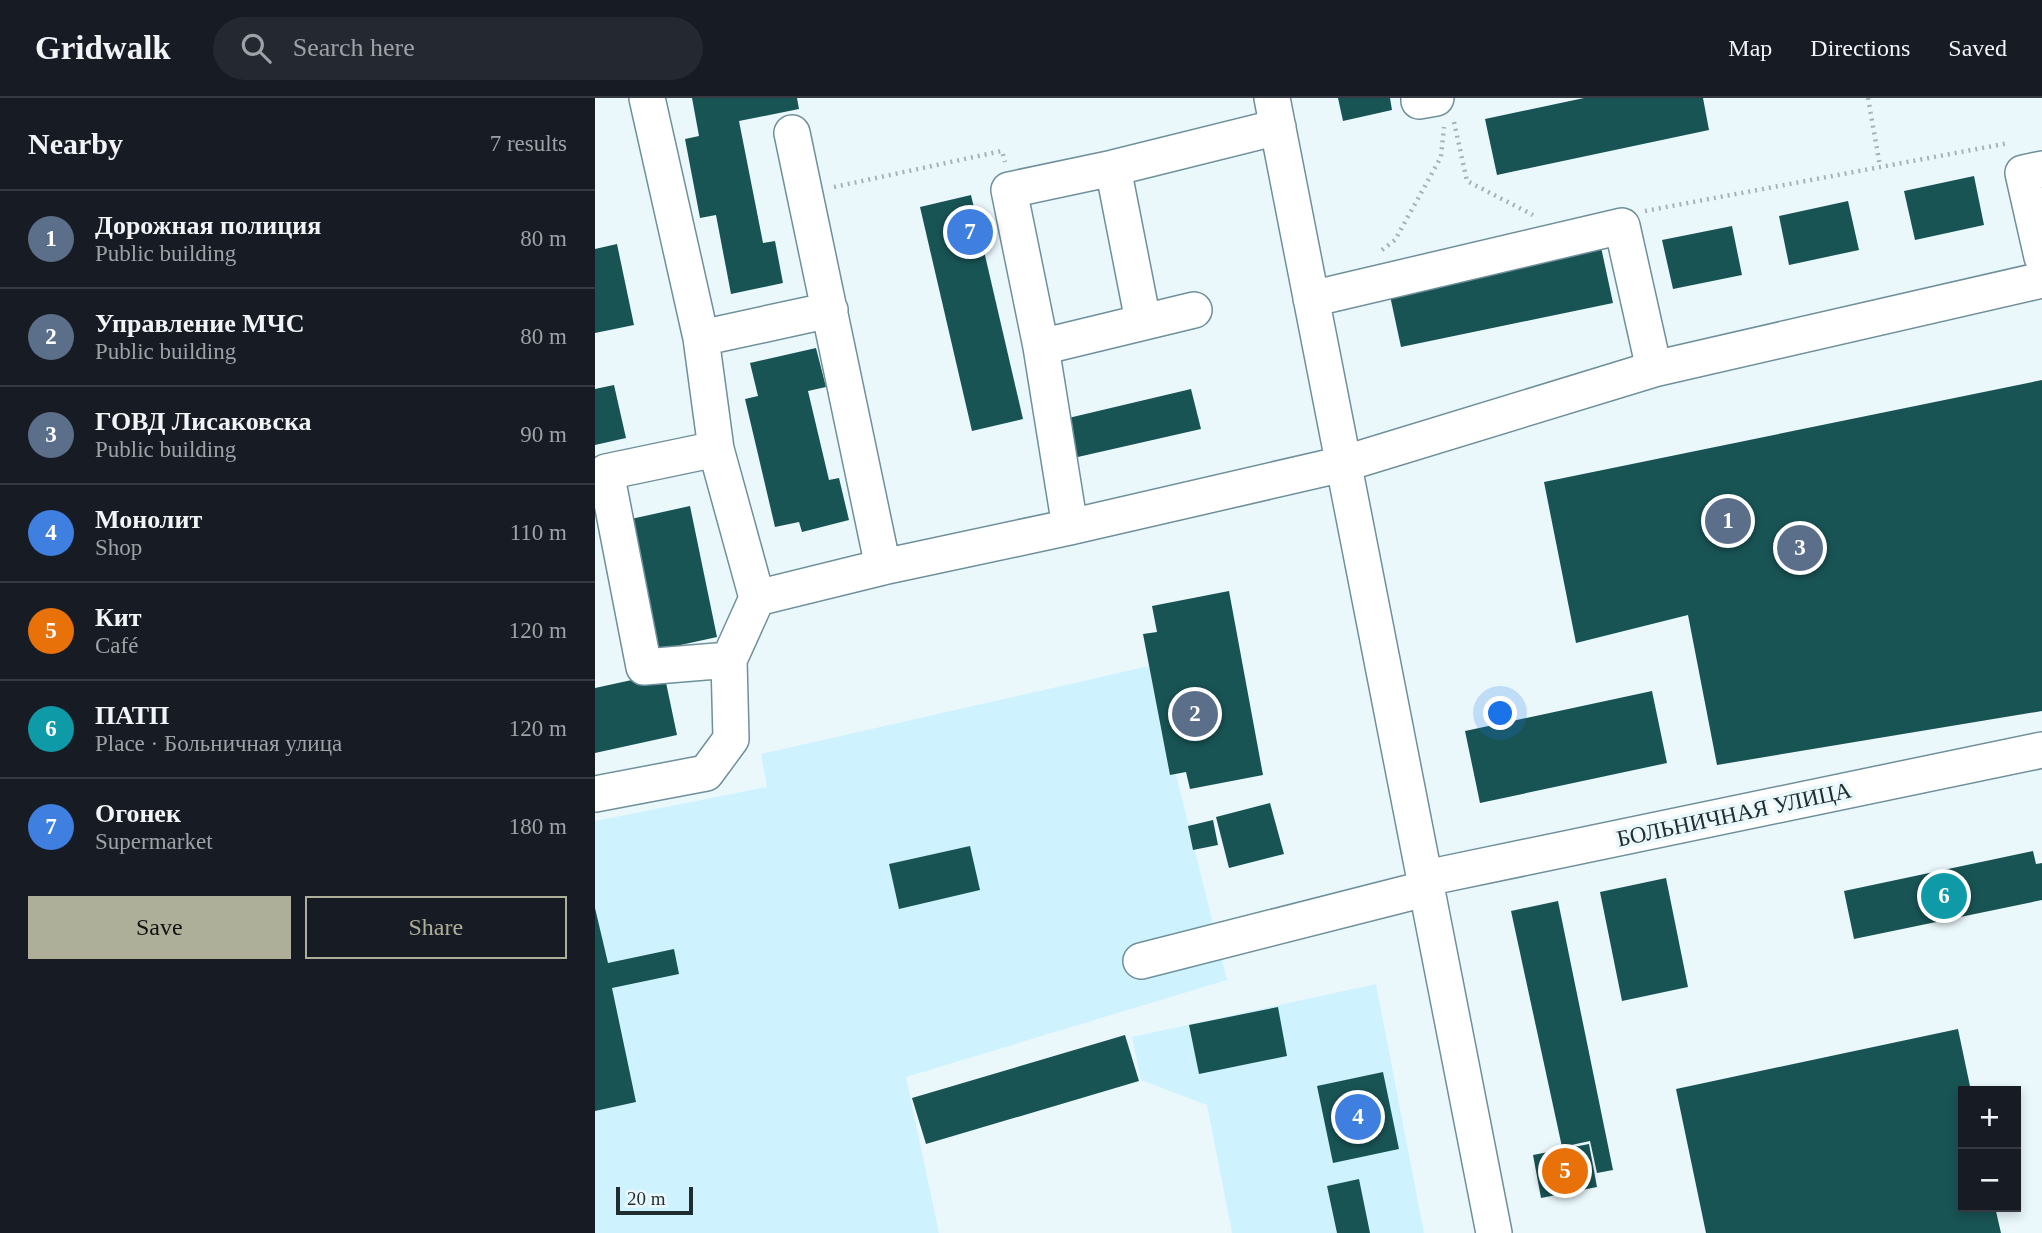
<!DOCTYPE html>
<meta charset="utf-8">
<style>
body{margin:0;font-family:Georgia,serif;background:#242831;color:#f1f3f6}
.controls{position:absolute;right:21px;bottom:21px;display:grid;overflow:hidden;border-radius:0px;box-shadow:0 4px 10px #0003}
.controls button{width:63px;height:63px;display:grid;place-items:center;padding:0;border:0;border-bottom:2px solid #363941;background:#171b24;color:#f1f3f6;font:35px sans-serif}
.scale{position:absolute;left:21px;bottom:18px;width:77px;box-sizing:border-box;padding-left:7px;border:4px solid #1f2d31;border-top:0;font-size:19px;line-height:24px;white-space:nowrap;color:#1f2d31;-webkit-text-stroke:5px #eaf8fc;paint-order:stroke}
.you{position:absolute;left:906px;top:616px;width:24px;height:24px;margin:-18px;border:5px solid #fff;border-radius:50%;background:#1a73e8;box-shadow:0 0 0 10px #1a73e833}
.badge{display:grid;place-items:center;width:46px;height:46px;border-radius:50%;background:#aeaf99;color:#fff;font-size:23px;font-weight:700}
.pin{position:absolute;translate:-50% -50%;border:4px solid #fff;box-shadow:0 2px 7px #0006}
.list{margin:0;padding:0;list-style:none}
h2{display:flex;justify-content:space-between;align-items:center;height:91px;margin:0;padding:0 28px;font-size:30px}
h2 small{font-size:23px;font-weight:400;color:#9ea1a6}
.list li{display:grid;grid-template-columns:46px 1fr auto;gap:21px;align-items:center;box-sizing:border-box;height:98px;padding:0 28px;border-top:2px solid #363941}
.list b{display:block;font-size:26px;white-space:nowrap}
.list p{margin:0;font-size:23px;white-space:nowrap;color:#9ea1a6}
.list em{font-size:23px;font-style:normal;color:#9ea1a6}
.actions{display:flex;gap:14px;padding:21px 28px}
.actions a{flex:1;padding:16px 0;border:2px solid #aeaf99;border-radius:0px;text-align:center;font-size:24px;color:#aeaf99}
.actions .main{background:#aeaf99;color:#111}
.icon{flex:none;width:38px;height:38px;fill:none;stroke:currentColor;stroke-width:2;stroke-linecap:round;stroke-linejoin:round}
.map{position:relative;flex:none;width:1447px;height:1135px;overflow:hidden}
header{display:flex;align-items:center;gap:42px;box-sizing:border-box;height:98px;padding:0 35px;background:#171b24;border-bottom:2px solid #363941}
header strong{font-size:33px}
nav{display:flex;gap:38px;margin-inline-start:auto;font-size:24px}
.search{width:490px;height:63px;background:#242831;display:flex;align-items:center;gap:18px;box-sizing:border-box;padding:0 24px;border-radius:38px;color:#9ea1a6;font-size:26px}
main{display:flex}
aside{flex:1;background:#171b24}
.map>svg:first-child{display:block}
.built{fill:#cff3fe}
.building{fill:#195455}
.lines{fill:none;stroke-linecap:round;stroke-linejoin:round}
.minor-casing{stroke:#6f909a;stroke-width:38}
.path{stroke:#a5b3b7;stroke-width:4.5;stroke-dasharray:2 5;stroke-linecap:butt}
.minor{stroke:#fff;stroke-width:35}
.labels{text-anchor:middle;stroke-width:7;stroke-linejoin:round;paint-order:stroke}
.street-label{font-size:23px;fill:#1f2d31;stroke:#eaf8fc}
</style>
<header>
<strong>Gridwalk</strong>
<div class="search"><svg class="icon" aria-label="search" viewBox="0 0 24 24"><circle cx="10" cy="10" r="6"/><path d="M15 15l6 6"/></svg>Search here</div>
<nav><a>Map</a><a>Directions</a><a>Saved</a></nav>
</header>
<main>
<aside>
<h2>Nearby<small>7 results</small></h2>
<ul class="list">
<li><span class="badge" style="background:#5c6f8a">1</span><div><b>Дорожная полиция</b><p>Public building</p></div><em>80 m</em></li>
<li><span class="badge" style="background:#5c6f8a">2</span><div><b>Управление МЧС</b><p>Public building</p></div><em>80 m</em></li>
<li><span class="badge" style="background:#5c6f8a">3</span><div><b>ГОВД Лисаковска</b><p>Public building</p></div><em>90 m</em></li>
<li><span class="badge" style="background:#3f7fe0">4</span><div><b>Монолит</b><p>Shop</p></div><em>110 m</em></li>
<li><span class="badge" style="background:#e8710a">5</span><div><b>Кит</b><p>Café</p></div><em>120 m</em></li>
<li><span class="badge" style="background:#0f9aa8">6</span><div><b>ПАТП</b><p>Place · Больничная улица</p></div><em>120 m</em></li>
<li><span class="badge" style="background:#3f7fe0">7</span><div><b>Огонек</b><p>Supermarket</p></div><em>180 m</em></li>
</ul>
<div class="actions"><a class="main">Save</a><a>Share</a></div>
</aside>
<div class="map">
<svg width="1447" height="1135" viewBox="0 0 1447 1135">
<rect width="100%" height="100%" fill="#eaf8fc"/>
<!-- built -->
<path class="built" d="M554,568L632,882L311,979L344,1135H0V723L172,689L166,656Z
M781,886L829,1135H637L612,1007L546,982L537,939Z"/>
<!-- building -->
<path class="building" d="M97,0H202L204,11L144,23L168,145L180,143L188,185L136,196L121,117L105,120L90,41L104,38Z
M743,0H795L797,12L748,23Z
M989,0H1108L1114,32L902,77L890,21Z
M1379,78L1389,127L1320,142L1309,93Z
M376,97L428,321L377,333L325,109Z
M1253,103L1264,152L1194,167L1184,118Z
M1137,128L1147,177L1078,191L1067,142Z
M22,146L39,227L0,235V151Z
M1006,149L1018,205L806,249L794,193Z
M221,250L231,289L213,293L234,382L244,380L254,422L207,434L204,424L180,429L150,301L163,298L155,265Z
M1447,282V613L1122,667L1093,517L981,545L949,384Z
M19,287L31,340L0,347V291Z
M596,291L606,331L474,361L465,322Z
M95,408L122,539L63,552L36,421Z
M634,493L668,677L595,691L591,674L575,677L548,536L562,534L557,508Z
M69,575L82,637L0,655V590Z
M1057,593L1072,665L885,705L870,633Z
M675,705L689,756L634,770L621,719Z
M618,722L623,747L598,752L593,728Z
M375,748L385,792L304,811L294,766Z
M1438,753L1441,766L1447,765V802L1259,841L1249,793Z
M1071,780L1093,889L1027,903L1005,794Z
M963,803L1018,1072L1002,1075L995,1043L967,1049L916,813Z
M0,810L13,865L79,851L84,876L17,890L41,1004L0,1013Z
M683,909L692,958L604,976L594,927Z
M1363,931L1376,993H1368V1109H1400L1406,1135H1111L1081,991Z
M530,937L544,983L331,1046L317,1000Z
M788,974L804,1051L738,1065L722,988Z
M994,1046L1002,1089L946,1100L938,1057Z
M764,1081L775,1135H742L732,1088Z"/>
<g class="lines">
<!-- minor casing -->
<g class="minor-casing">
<path id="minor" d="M677,0L899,1135
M824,0V3L841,0
M197,35L288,469
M518,70L548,223
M1447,71L1428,75L1447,159
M716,201L1027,128L1059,271
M106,240L235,212
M446,249L599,212
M121,351L11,374L49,569L134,562
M475,429L446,249L414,92L518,70L683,29
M162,500L288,469L475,429L748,366L1059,271L1447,182
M0,696L111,675L136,641L134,562L162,500L121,351L106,240L52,0
M831,780L1447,652
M546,863L833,790"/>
</g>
<!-- path -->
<path class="path" d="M1273,0L1285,68
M859,24L872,83L938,117
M239,89L407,53L410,64
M1050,113L1414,45
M787,152L800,142L846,59L849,29"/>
<!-- minor -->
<use href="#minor" class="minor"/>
</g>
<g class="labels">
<!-- street labels -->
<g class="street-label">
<text transform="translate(1139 716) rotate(-12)" y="8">БОЛЬНИЧНАЯ УЛИЦА</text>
</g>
</g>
</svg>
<div class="controls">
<button>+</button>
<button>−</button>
</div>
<div class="scale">20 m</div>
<div class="you"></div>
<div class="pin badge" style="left:1133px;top:423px;background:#5c6f8a">1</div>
<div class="pin badge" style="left:600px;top:616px;background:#5c6f8a">2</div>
<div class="pin badge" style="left:1205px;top:450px;background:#5c6f8a">3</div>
<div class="pin badge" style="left:763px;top:1019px;background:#3f7fe0">4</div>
<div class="pin badge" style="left:970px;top:1073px;background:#e8710a">5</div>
<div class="pin badge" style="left:1349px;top:798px;background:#0f9aa8">6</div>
<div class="pin badge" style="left:375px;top:134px;background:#3f7fe0">7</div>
</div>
</main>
